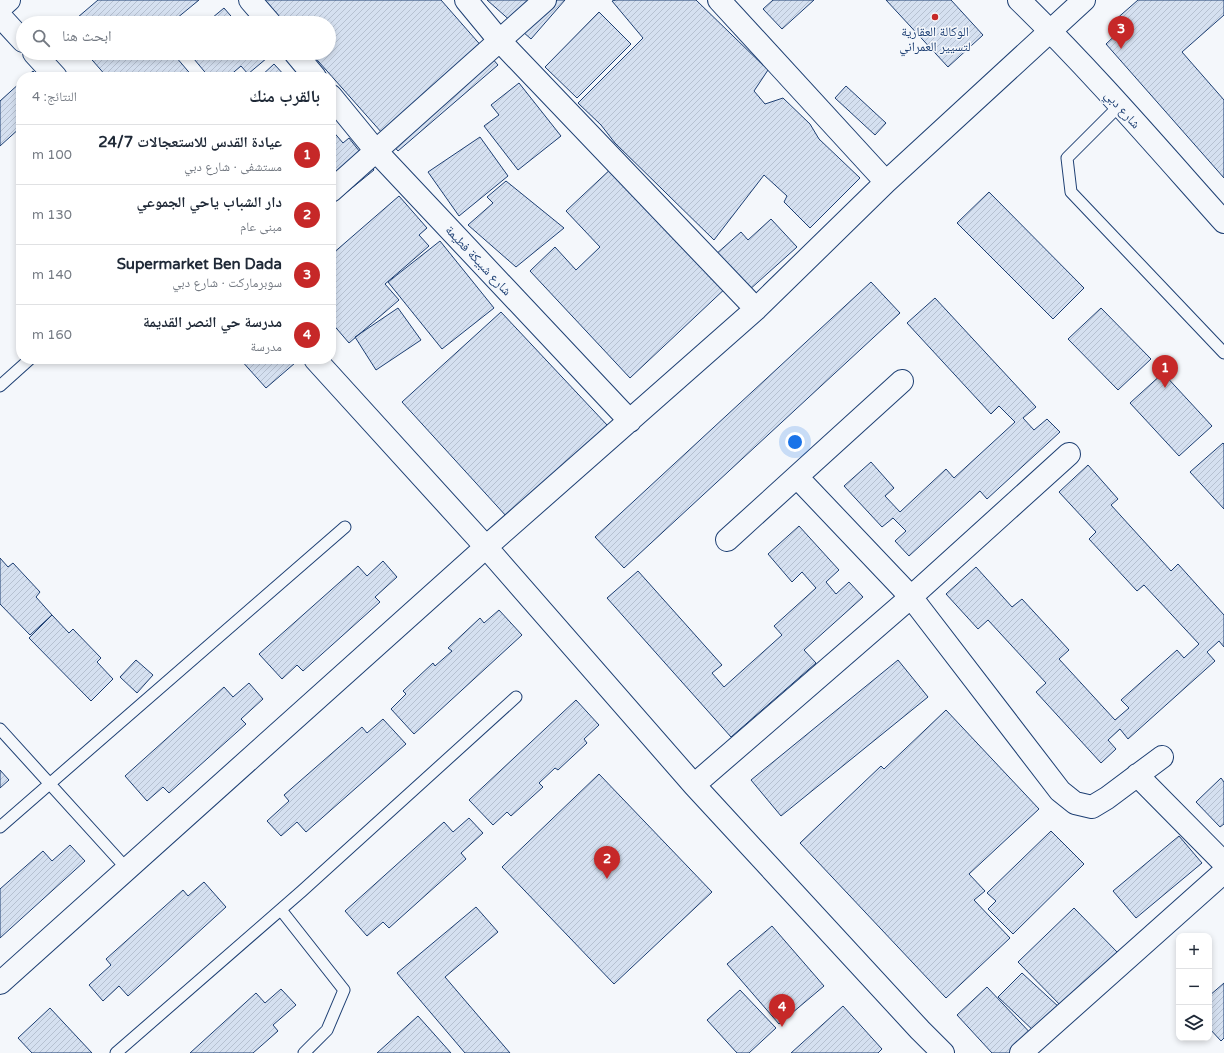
<!DOCTYPE html>
<html lang="ar">
<meta charset="utf-8">
<style>
body{margin:0;font-family:"Varela Round","Noto Naskh Arabic",sans-serif;background:#f2f2f3;color:#1f2937;direction:rtl}
.controls{position:absolute;right:12px;bottom:12px;display:grid;overflow:hidden;border-radius:8px;box-shadow:0 2px 6px #0003}
.controls button{width:36px;height:36px;display:grid;place-items:center;padding:0;border:0;border-bottom:1px solid #e0e1e3;background:#fff;color:#1f2937;font:20px sans-serif}
.you{position:absolute;left:795px;top:442px;width:14px;height:14px;margin:-10px;border:3px solid #fff;border-radius:50%;background:#1a73e8;box-shadow:0 0 0 6px #1a73e833}
.badge{display:grid;place-items:center;width:26px;height:26px;border-radius:50%;background:#c62828;color:#fff;font-size:13px;font-weight:700}
.pin{position:absolute;translate:-50% -33px;filter:drop-shadow(0 1px 2px #0008)}
.pin::after{content:'';position:absolute;top:21px;width:14px;height:12px;background:inherit;clip-path:polygon(0 0,100% 0,50% 100%)}
.list{margin:0;padding:0;list-style:none}
h2{display:flex;justify-content:space-between;align-items:center;height:52px;margin:0;padding:0 16px;font-size:17px}
h2 small{font-size:13px;font-weight:400;color:#747a83}
.list li{display:grid;grid-template-columns:26px 1fr auto;gap:12px;align-items:center;box-sizing:border-box;height:60px;padding:0 16px;border-top:1px solid #e0e1e3}
.list b{display:block;font-size:15px;white-space:nowrap}
.list p{margin:0;font-size:13px;white-space:nowrap;color:#747a83}
.list em{font-size:13px;font-style:normal;color:#747a83}
.icon{flex:none;width:22px;height:22px;fill:none;stroke:currentColor;stroke-width:2;stroke-linecap:round;stroke-linejoin:round}
.map{position:relative;flex:none;width:1224px;height:1053px;overflow:hidden;direction:ltr}
.search{position:absolute;background:#fff;box-shadow:0 2px 6px #0003;left:16px;top:16px;width:320px;height:44px;display:flex;align-items:center;gap:10px;box-sizing:border-box;padding:0 14px;border-radius:22px;color:#747a83;font-size:15px}
.panel{position:absolute;background:#fff;box-shadow:0 2px 6px #0003;left:16px;top:72px;width:320px;height:292px;border-radius:16px;direction:rtl}
.map>svg:first-child{display:block}
.building{fill:url(#building-hatch);stroke:#1d3f73}
.lines{fill:none;stroke-linecap:round;stroke-linejoin:round}
.service-casing{stroke:#1d3f73;stroke-width:13}
.minor-casing{stroke:#1d3f73;stroke-width:24}
.secondary-casing{stroke:#1d3f73;stroke-width:24}
.service{stroke:#f4f7fb;stroke-width:11}
.minor{stroke:#f4f7fb;stroke-width:22}
.secondary{stroke:#f4f7fb;stroke-width:22}
.poi-dot{fill:#c62828;stroke:#f4f7fb;stroke-width:1.5}
.labels{text-anchor:middle;stroke-width:3;stroke-linejoin:round;paint-order:stroke}
.poi-label{font-size:13px;fill:#1d3f73;stroke:#f4f7fb}
.street-label{font-size:13px;fill:#1d3f73;stroke:#f4f7fb}
</style>
<div class="map">
<svg width="1224" height="1053" viewBox="0 0 1224 1053">
<defs>
<pattern id="building-hatch" width="6" height="6" patternUnits="userSpaceOnUse"><rect width="6" height="6" fill="#d5e0f0"/><path d="M-1 1l2-2M0 6l6-6M5 7l2-2" fill="none" stroke="#b6c1d1"/></pattern>
</defs>
<rect width="100%" height="100%" fill="#f4f7fb"/>
<!-- building -->
<path class="building" d="M98,0H199L171,23H71Z
M265,0H441L498,65L398,151L311,53H329V23H285Z
M487,0H565L531,39Z
M616,0H696L768,70L754,91L765,104L783,98L810,124L819,139L860,178L810,228L784,202L787,196L764,175L714,240L615,143L601,125L578,103L643,38L612,1Z
M773,0H814L782,29L763,9Z
M886,0H951L983,35L948,67Z
M1138,0H1224V15L1182,52L1224,100V178L1106,44L1122,29L1114,21Z
M224,8L237,23H206Z
M599,12L631,44L577,98L545,67Z
M86,53H182L176,57L193,77H107Z
M189,53H263L267,58L248,74L241,66L228,77H209Z
M274,64L286,77H260Z
M33,71L39,77H26Z
M21,82V127L0,146V101Z
M519,83L561,136L518,170L484,126L499,115L491,105Z
M846,86L886,123L875,135L835,98Z
M331,129L343,143L349,138L374,170L331,205Z
M480,137L508,176L459,216L428,172Z
M615,165L729,285L630,378L530,271L555,247L576,270L600,247L566,211Z
M506,181L564,228L516,267L468,225L493,203L487,197Z
M989,192L1084,288L1053,319L957,223Z
M399,196L427,228L419,235L429,246L385,284L399,300L349,343L331,322V255Z
M771,219L797,247L748,291L715,255L741,232L748,240Z
M440,241L494,308L442,349L388,282Z
M871,282L900,313L624,568L595,537Z
M935,298L1036,407L1023,418L1034,430L1047,419L1060,432L987,499L980,491L909,556L895,541L906,531L893,518L882,527L844,486L871,462L894,488L885,496L900,512L946,469L954,478L1015,422L999,406L991,414L907,323Z
M398,308L421,340L376,370L355,337Z
M1101,308L1151,359L1118,390L1068,339Z
M501,312L608,426L507,517L402,402Z
M240,359H292L295,363L266,388Z
M1163,373L1212,426L1179,456L1130,403Z
M1223,443L1224,444V509L1190,472Z
M1088,465L1118,499L1111,505L1171,571L1178,564L1224,615V647L1219,641L1207,652L1215,661L1128,739L1120,729L1108,740L1116,749L1101,763L1036,692L1046,683L988,620L978,629L946,594L976,567L1012,607L1022,599L1069,650L1059,659L1115,720L1129,708L1121,700L1177,650L1184,658L1199,644L1144,585L1137,591L1089,539L1096,532L1059,492Z
M799,526L839,570L826,582L836,594L849,582L863,597L804,650L816,663L731,737L607,598L638,571L722,665L712,673L724,687L782,635L774,626L816,588L802,572L792,582L768,554Z
M0,558L8,567L13,563L40,592L36,597L52,615L30,635L0,604Z
M383,561L397,577L375,597L380,602L303,671L297,665L282,679L259,654L358,566L367,576Z
M499,610L522,635L414,734L391,709L406,694L403,691L433,663L435,666L452,651L448,648L480,618L484,623Z
M52,615L69,633L73,629L101,658L97,662L113,679L91,701L29,638Z
M136,660L153,675L137,693L120,677Z
M898,660L928,697L781,816L751,780Z
M249,683L263,699L241,719L246,724L169,793L163,787L147,801L125,776L224,687L233,697Z
M576,700L599,725L584,739L587,743L558,770L555,768L539,783L543,787L511,816L507,812L493,825L469,800Z
M946,710L1039,809L969,874L985,891L974,900L1010,938L946,998L800,843L881,766L884,769Z
M383,719L406,744L306,832L297,822L281,836L267,821L289,801L284,795L362,727L367,733Z
M0,770L9,780L0,788Z
M599,774L712,892L614,984L502,867Z
M1221,778L1224,782V824L1220,827L1196,802Z
M469,818L483,833L461,853L466,859L389,928L383,922L367,936L345,911L444,822L453,832Z
M1051,831L1084,864L1013,934L988,909L996,901L987,893Z
M1179,836L1202,863L1136,918L1113,891Z
M70,845L85,861L0,938V889L43,851L52,861Z
M204,882L226,907L128,996L119,986L103,1001L89,985L111,965L106,959L183,890L188,896Z
M476,907L498,932L445,977L510,1053H465L397,973Z
M1074,908L1119,954L1063,1008L1018,962Z
M772,926L824,986L779,1024L727,964Z
M1022,973L1060,1008L1036,1033L998,997Z
M1224,983V1038L1221,1041L1209,1028V996Z
M987,987L1035,1038L1019,1053H992L957,1015Z
M281,989L296,1005L273,1025L278,1031L253,1053H190L256,993L265,1003Z
M740,990L776,1028L749,1053H737L707,1020Z
M843,1006L882,1049L878,1053H791Z
M50,1008L92,1053H32L18,1038Z
M418,1016L451,1053H377Z"/>
<g class="lines">
<!-- service casing -->
<g class="service-casing">
<path id="service" d="M1120,105L1067,158L1071,192L1224,353
M0,386L30,359
M0,729L127,869
M0,827L345,527
M281,910L344,990L327,1030L304,1053
M116,1053L302,891L516,697"/>
</g>
<!-- minor casing -->
<g class="minor-casing">
<path id="minor" d="M250,0L270,23
M466,0L499,40L756,309
M719,0L886,182
M0,16L23,41
M34,53L56,77
M295,53L315,77
M331,96L376,151L630,421
M331,191L545,0
M315,359L486,547L694,785L920,1030L943,1053
M797,477L911,597L1060,791L1075,803L1092,807L1107,798L1162,757
M727,540L902,381
M1137,775L1224,863
M694,785L911,597L1069,454
M0,983L486,547L756,309L886,182L1084,0
M1021,1053L1224,872"/>
</g>
<!-- secondary casing -->
<g class="secondary-casing">
<path id="secondary" d="M1019,0C1091,70 1157,147 1224,222
M0,8L9,0"/>
</g>
<!-- service -->
<use href="#service" class="service"/>
<!-- minor -->
<use href="#minor" class="minor"/>
<!-- secondary -->
<use href="#secondary" class="secondary"/>
</g>
<!-- markers -->
<circle class="poi-dot" cx="935" cy="17" r="4"/>
<g class="labels">
<!-- poi labels -->
<g class="poi-label">
<text x="935" y="36">الوكالة العقارية<tspan x="935" dy="15">لتسيير العمراني</tspan></text>
</g>
<!-- street labels -->
<g class="street-label">
<text transform="translate(1123 109) rotate(48)" y="5">شارع دبي</text>
<text transform="translate(479 260) rotate(47)" y="5">شارع شبيكة فطيمة</text>
</g>
</g>
</svg>
<div class="controls">
<button>+</button>
<button>−</button>
<button><svg class="icon" aria-label="layers" viewBox="0 0 24 24"><path d="M12 4l9 5-9 5-9-5zM3 14l9 5 9-5"/></svg></button>
</div>
<div class="you"></div>
<div class="pin badge" style="left:1165px;top:388px">1</div>
<div class="pin badge" style="left:607px;top:879px">2</div>
<div class="pin badge" style="left:1121px;top:49px">3</div>
<div class="pin badge" style="left:782px;top:1027px">4</div>
<div class="search"><svg class="icon" aria-label="search" viewBox="0 0 24 24"><circle cx="10" cy="10" r="6"/><path d="M15 15l6 6"/></svg>ابحث هنا</div>
<section class="panel">
<h2>بالقرب منك<small>النتائج: 4</small></h2>
<ul class="list">
<li><span class="badge">1</span><div><b>عيادة القدس للاستعجالات 24/7</b><p>مستشفى · شارع دبي</p></div><em>100 m</em></li>
<li><span class="badge">2</span><div><b>دار الشباب ياحي الجموعي</b><p>مبنى عام</p></div><em>130 m</em></li>
<li><span class="badge">3</span><div><b>Supermarket Ben Dada</b><p>سوبرماركت · شارع دبي</p></div><em>140 m</em></li>
<li><span class="badge">4</span><div><b>مدرسة حي النصر القديمة</b><p>مدرسة</p></div><em>160 m</em></li>
</ul>
</section>
</div>
